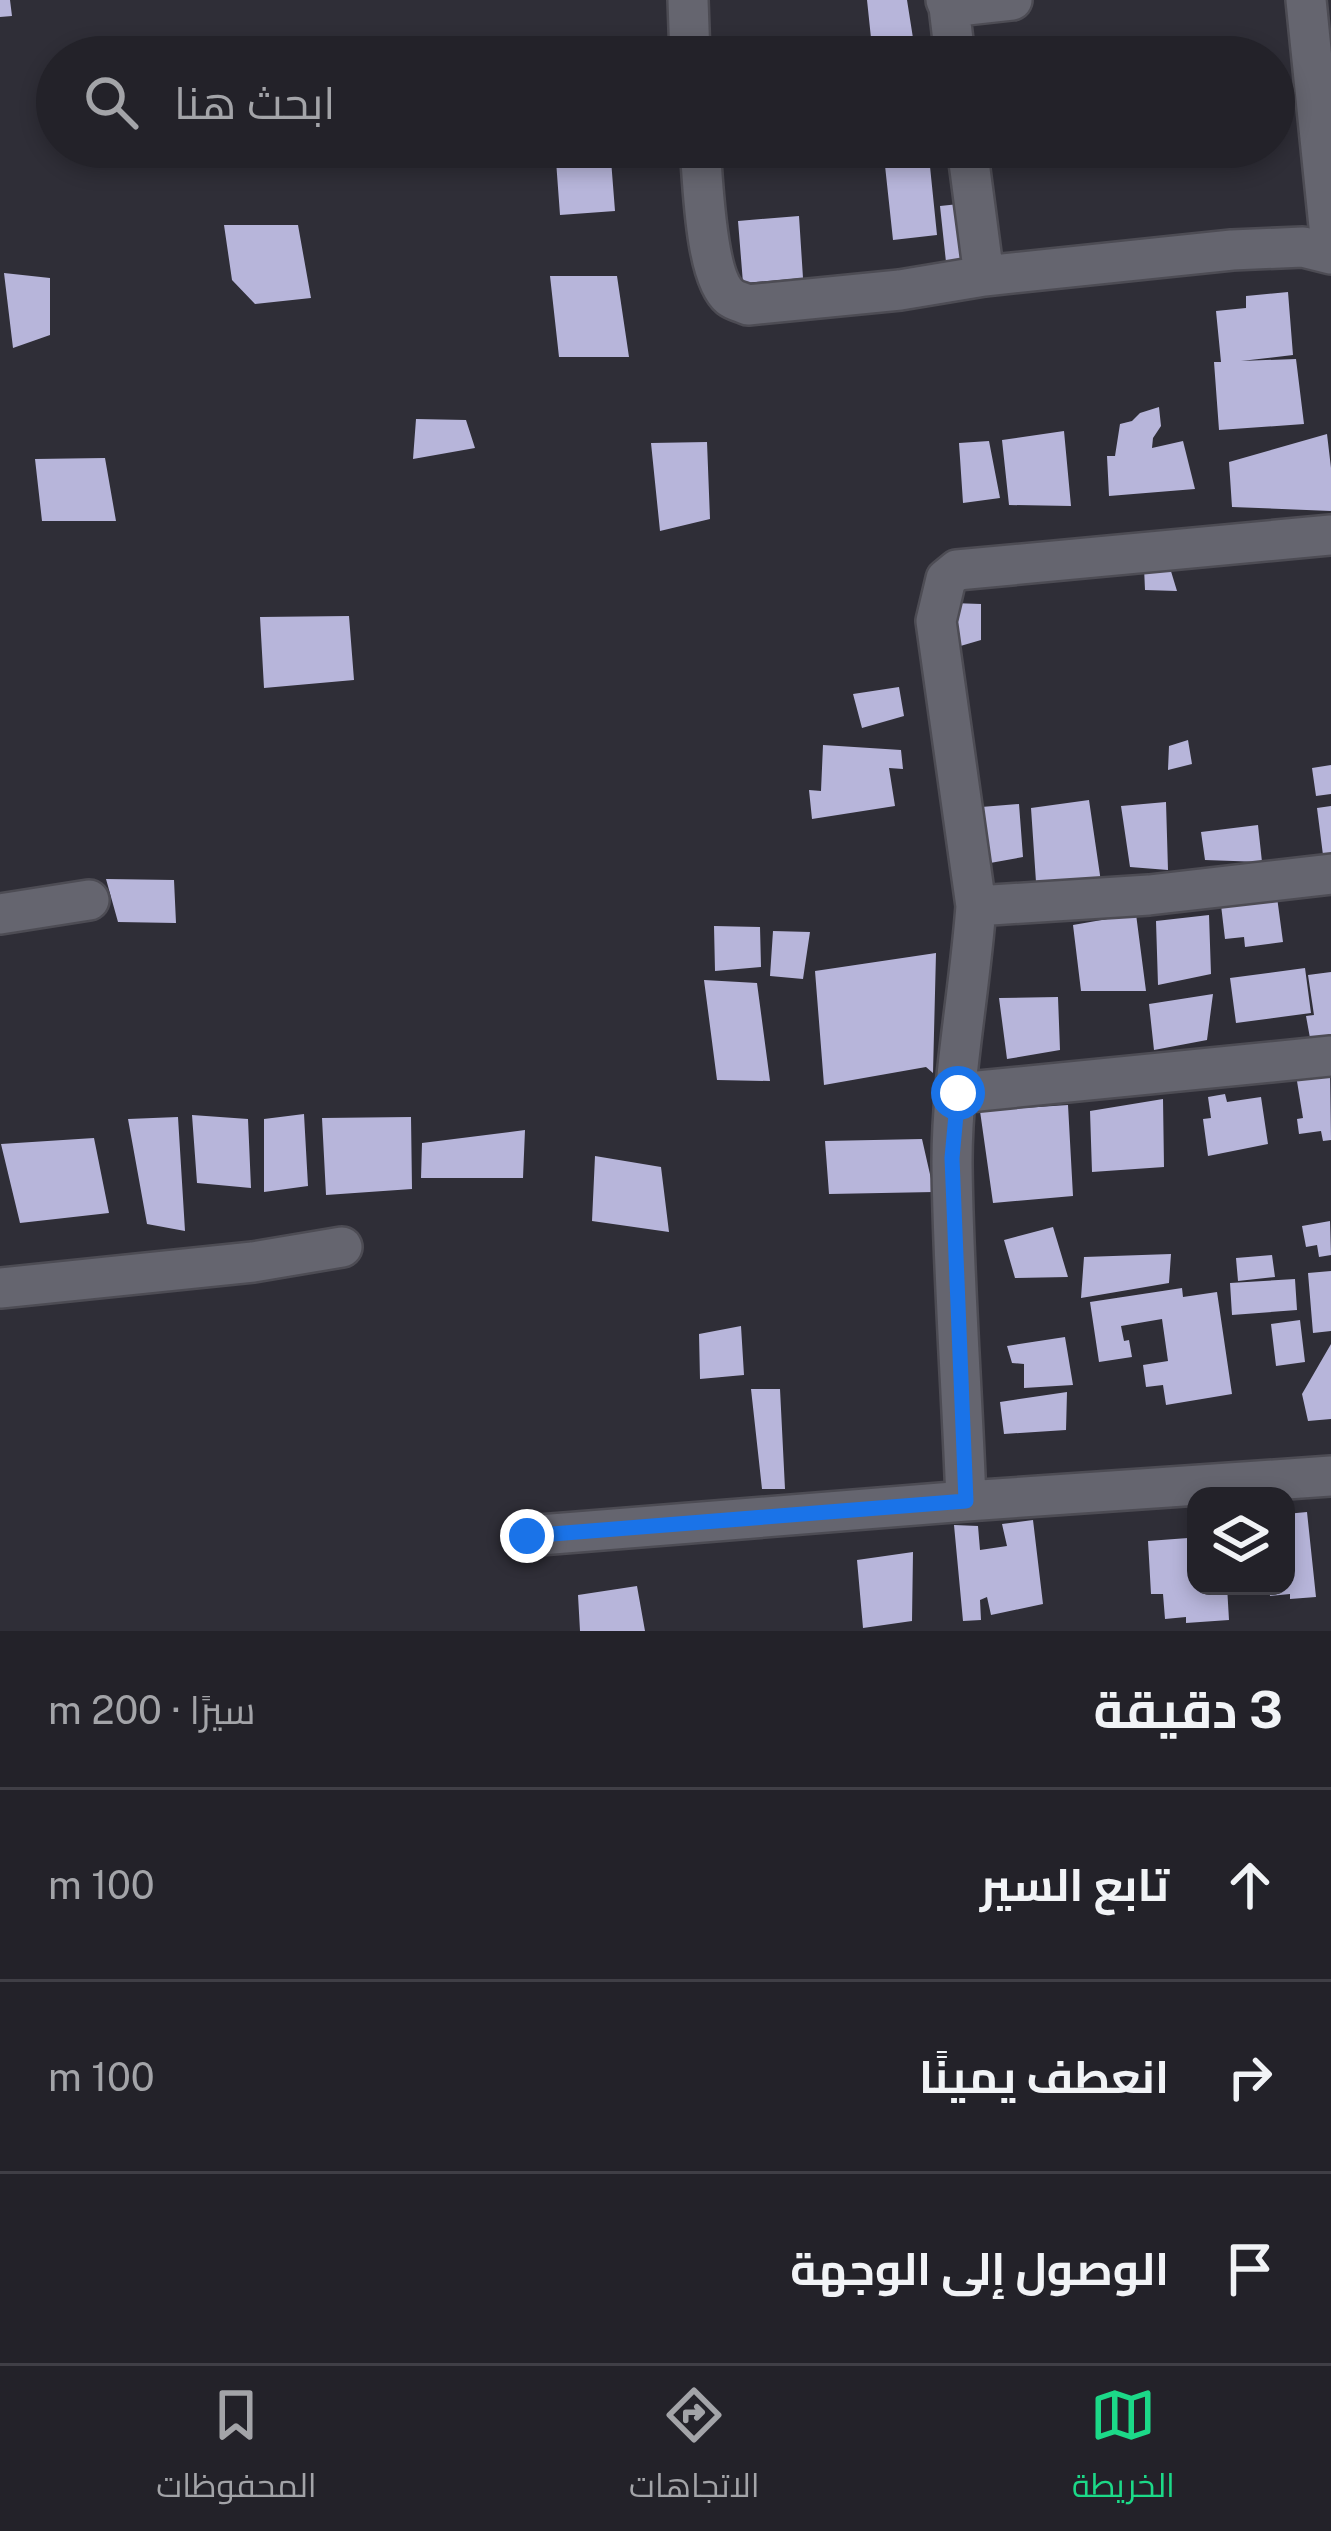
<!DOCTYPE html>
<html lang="ar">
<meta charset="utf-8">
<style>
body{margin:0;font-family:"Public Sans",Cairo,sans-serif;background:#2f2f35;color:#f1f3f6;direction:rtl}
.controls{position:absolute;right:36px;bottom:36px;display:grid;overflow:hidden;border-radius:24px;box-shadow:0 6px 18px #0003}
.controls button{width:108px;height:108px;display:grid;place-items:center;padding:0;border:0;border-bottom:3px solid #403f46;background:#232229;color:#f1f3f6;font:60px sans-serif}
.stop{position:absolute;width:36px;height:36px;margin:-27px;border:9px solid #1a73e8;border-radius:50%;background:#fff}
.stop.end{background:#1a73e8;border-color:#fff;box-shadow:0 3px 12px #0008}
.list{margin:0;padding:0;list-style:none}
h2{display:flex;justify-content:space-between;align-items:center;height:156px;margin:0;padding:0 48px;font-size:51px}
h2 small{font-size:39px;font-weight:400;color:#a3a4a8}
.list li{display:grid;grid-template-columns:78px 1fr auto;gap:36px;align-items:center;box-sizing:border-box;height:192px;padding:0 48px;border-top:3px solid #403f46}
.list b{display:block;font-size:45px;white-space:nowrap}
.list em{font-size:39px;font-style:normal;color:#a3a4a8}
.icon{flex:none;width:66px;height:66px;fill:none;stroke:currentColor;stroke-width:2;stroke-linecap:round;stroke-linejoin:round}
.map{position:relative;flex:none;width:1331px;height:1631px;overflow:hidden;direction:ltr}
.search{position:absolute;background:#232229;box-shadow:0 6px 18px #0003;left:36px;right:36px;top:36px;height:132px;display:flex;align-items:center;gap:30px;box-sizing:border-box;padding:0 42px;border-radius:66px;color:#a3a4a8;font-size:45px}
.sheet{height:732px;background:#232229}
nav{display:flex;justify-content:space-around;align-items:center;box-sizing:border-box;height:168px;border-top:3px solid #403f46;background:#232229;font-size:33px;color:#a3a4a8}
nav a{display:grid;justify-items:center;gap:6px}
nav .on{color:#1cd988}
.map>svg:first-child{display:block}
.building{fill:#b7b5da}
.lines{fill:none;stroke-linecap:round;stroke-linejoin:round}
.minor-casing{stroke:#4d4c54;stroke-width:44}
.minor{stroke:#65656f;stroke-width:39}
.route{stroke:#1a73e8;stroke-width:15}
</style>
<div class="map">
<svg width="1331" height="1631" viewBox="0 0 1331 1631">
<rect width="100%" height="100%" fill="#2f2e37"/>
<!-- building -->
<path class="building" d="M0,0H10L12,16L0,17Z
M867,0H907L916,57H873Z
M555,147H610L615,211L560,215Z
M883,147H928L937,235L893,240Z
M959,204L965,260L946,262L940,206Z
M799,216L803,278L743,283L738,221Z
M224,225H298L311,298L255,304L232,280Z
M4,273L50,278V335L13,348Z
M550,276H617L629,357H559Z
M1288,292L1293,355L1241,361L1296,359L1304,424L1219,430L1214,362H1221L1216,311L1246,308V296Z
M1159,407L1161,426L1153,438L1152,448L1183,441L1195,489L1109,496L1107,456H1115L1120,424L1132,421L1140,413Z
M416,419L466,420L475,448L413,459Z
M1064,431L1071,506L1009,505L1002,440Z
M1327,434L1331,468V511L1232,507L1229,462Z
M989,441L1000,498L963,503L959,443Z
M707,442L710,519L660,531L651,443Z
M105,458L116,521H42L35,459Z
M1144,567L1170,568L1177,591L1145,590Z
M952,603L981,604V640L957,647Z
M349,616L354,680L264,688L260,617Z
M899,687L904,716L862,728L853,694Z
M1188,740L1192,764L1168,770L1169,746Z
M823,745L901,750L903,769L889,768L895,806L812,819L809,790L821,791Z
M1331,765V794L1316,796L1312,768Z
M1089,800L1101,882H1036L1031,808Z
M1166,802L1168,870L1130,867L1121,806Z
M1019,804L1023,857L979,865L969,808Z
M1331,806V854L1323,855L1317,808Z
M1258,825L1262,862L1205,860L1201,832Z
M106,879L174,880L176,923L118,922Z
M1277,897L1283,942L1245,947L1244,937L1225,939L1221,905Z
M1136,914L1146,991H1081L1073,925Z
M1209,915L1211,974L1158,985L1156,921Z
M714,926L760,927L761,967L715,971Z
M773,931L810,932L803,979L770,976Z
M936,953L933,1073L926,1067L824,1085L815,971Z
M1305,968L1311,1013L1236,1023L1230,978Z
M1331,972V1035L1310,1038L1306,1016L1314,1015L1308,975Z
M704,980L757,983L770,1081L717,1080Z
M1213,994L1207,1040L1154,1050L1149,1004Z
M1058,997L1060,1050L1007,1059L999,998Z
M1330,1070L1331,1140L1323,1141L1321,1131L1299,1134L1297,1119L1303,1118L1296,1075Z
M1225,1094L1227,1102L1261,1097L1268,1144L1208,1156L1203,1119L1211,1118L1208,1097Z
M1163,1099L1164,1167L1092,1172L1090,1111Z
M1068,1105L1073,1196L993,1203L980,1111Z
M304,1114L308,1186L264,1192V1119Z
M192,1115L248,1119L251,1188L197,1183Z
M178,1117L185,1231L147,1224L128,1119Z
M411,1117L412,1189L326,1195L322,1118Z
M525,1130L523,1178H421L422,1143Z
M94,1138L109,1213L20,1223L1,1144Z
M922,1139L934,1192L829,1194L825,1141Z
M595,1156L661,1167L669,1232L592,1221Z
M1330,1221L1331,1255L1319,1257L1317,1245L1306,1247L1302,1226Z
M1053,1227L1068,1277L1015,1278L1004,1240Z
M1171,1254L1169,1283L1081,1298L1084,1257Z
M1272,1255L1275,1277L1238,1281L1236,1258Z
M1331,1271V1331L1313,1333L1308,1273Z
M1295,1279L1297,1310L1232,1315L1230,1283Z
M1182,1288L1183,1297L1217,1292L1232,1394L1166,1405L1163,1385L1146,1387L1143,1365L1168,1361L1162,1319L1121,1326L1124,1341L1129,1340L1132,1357L1099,1362L1090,1302Z
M1300,1320L1305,1362L1276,1366L1271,1324Z
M741,1326L744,1375L700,1379L699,1334Z
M1065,1337L1073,1385L1024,1388V1364L1012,1363L1007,1346Z
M1331,1344V1419L1308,1421L1302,1394Z
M751,1389H780L785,1489H762Z
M1067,1392L1066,1430L1004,1434L1000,1402Z
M1307,1512L1316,1597L1290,1599V1594L1270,1596L1269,1586H1286V1514Z
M1033,1520L1043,1604L991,1615L987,1597L980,1600L981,1620L963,1621L954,1525L978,1526L980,1550L1007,1546L1002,1524Z
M1188,1531H1196V1586H1227L1229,1620L1186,1623V1617L1165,1619L1163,1594H1151L1148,1541L1188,1538Z
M913,1552L912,1621L863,1628L857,1560Z
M637,1586L645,1631H580L578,1595Z"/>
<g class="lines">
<!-- minor casing -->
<g class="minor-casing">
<path id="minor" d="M688,0L690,57
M946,0L949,7L1012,0
M1306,0L1331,246
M949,7L955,57
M700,147C703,180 705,277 730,297C735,301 742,302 748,305L900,290L984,276L1232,250L1303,247L1331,254
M967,147L984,276
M976,906L936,621L946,579L957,570L1331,535
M0,914L89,900
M958,1093L1331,1056
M0,1288L253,1262L342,1247
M966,1501C962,1388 953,1275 952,1162C952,1078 970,990 976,906L1149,895L1331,874
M527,1536L966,1501L1331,1476"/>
</g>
<!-- minor -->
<use href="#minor" class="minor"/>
</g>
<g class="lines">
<!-- route -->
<path class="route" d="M527,1536L966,1501L952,1158L958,1093"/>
</g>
</svg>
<div class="controls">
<button><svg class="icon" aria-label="layers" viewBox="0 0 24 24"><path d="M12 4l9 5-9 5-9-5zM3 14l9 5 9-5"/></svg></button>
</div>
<div class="stop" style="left:958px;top:1093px"></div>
<div class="stop end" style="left:527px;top:1536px"></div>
<div class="search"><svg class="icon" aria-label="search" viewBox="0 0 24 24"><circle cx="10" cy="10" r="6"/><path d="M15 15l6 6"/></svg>ابحث هنا</div>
</div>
<section class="sheet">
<h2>3 دقيقة<small>سيرًا · 200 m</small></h2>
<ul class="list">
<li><svg class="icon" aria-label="ahead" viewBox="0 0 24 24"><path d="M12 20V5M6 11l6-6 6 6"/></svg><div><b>تابع السير</b></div><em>100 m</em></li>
<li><svg class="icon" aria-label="right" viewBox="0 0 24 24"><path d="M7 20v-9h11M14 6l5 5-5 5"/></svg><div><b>انعطف يمينًا</b></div><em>100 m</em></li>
<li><svg class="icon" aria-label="arrive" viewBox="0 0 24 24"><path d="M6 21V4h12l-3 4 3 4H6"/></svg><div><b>الوصول إلى الوجهة</b></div></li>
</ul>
</section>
<nav>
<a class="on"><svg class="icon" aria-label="map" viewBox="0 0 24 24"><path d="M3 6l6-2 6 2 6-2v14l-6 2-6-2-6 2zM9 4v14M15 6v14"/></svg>الخريطة</a>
<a><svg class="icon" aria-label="directions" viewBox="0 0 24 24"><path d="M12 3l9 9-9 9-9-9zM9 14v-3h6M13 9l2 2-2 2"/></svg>الاتجاهات</a>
<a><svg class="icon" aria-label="saved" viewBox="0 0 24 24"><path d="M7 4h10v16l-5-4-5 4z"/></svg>المحفوظات</a>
</nav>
